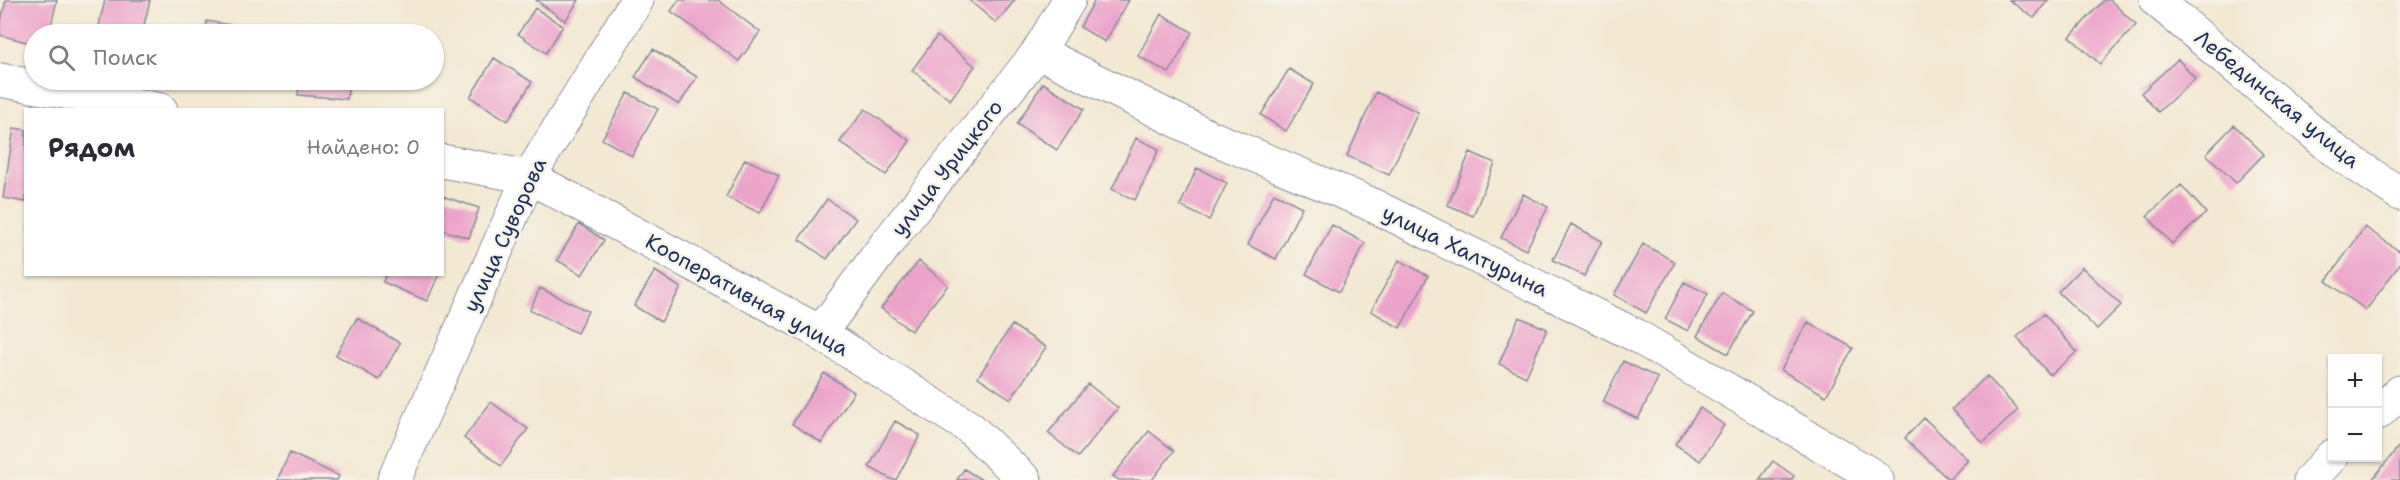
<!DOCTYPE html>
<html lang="ru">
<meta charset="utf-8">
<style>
body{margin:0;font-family:"Shantell Sans",sans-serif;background:#f7f7f7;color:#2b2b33}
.controls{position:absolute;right:18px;bottom:18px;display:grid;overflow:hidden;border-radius:0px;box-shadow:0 2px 4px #0004}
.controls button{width:54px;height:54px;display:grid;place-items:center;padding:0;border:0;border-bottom:2px solid #e1e1e2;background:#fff;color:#2b2b33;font:30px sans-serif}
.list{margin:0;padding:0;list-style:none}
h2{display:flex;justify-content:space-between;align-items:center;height:78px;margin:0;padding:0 24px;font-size:26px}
h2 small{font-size:20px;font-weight:400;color:#7c7c81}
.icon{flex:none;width:33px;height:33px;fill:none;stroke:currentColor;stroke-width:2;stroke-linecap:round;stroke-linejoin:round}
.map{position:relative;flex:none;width:2400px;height:480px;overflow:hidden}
.search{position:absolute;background:#fff;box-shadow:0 2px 4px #0004;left:24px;top:24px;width:420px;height:66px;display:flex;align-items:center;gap:15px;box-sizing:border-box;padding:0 21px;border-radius:33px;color:#7c7c81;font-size:22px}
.panel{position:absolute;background:#fff;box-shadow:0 2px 4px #0004;left:24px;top:108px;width:420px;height:168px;border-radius:0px}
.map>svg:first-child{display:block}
.building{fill:#eca4cb}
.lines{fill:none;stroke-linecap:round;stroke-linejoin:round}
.street-casing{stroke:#878c98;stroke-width:35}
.street{stroke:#fff;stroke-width:33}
.labels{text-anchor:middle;stroke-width:5;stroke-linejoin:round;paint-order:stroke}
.street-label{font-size:21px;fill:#1b2f5e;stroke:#f7f3e8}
</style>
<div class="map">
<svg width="2400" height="480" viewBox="0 0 2400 480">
<rect width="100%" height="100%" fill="#f7f3e8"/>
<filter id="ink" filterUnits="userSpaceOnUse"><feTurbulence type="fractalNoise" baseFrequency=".0167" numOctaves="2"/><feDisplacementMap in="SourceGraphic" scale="12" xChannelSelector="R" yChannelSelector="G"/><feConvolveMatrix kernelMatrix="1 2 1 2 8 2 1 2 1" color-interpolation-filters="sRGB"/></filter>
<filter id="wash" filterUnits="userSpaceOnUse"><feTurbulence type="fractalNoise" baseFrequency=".008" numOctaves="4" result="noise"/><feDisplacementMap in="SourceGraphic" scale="24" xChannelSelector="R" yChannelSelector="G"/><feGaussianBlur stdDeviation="1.35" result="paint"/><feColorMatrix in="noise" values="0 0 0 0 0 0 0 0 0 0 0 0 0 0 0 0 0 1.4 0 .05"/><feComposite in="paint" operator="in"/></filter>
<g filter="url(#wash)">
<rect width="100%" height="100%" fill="#f3e8d1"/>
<g id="blocks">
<!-- building -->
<path class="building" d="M6,0H57L49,34H34V44L0,35V25Z
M105,0H150L142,34H97Z
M536,0H579L565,21Z
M679,0H718L760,32L739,61L671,11Z
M969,0H1015L996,23Z
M1095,0H1129L1105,42L1080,27Z
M2009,0H2048L2034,18Z
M2104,0H2110L2136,25L2100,64L2070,37Z
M535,8L563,26L546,53L518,34Z
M1161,14L1192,32L1169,73L1138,56Z
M207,21L252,29L251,34H205Z
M937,36L975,66L950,100L912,70Z
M653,49L697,77L679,105L635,77Z
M494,58L532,82L508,121L470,97Z
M2178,59L2195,79L2158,112L2141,93Z
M1289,69L1314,84L1286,131L1261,115Z
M203,80H243L241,87Z
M300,80H349L347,99L298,95Z
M1043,83L1084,109L1057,150L1017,124Z
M1376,92L1418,112L1389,175L1347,156Z
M628,93L658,109L632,156L602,139Z
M865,109L910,141L886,175L840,142Z
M2234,125L2264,154L2236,183L2206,154Z
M14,128L26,130V202L3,198Z
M1136,138L1159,149L1135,200L1112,189Z
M1470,152L1495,163L1473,216L1448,205Z
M745,159L779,175L760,213L726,197Z
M1197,168L1227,183L1209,220L1180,206Z
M2181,185L2206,213L2172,244L2147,216Z
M1274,193L1302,207L1276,259L1248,245Z
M1523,194L1548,207L1526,250L1501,238Z
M442,196L479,208L469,238L442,230Z
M827,199L856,219L827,259L799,239Z
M579,224L604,240L582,275L557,260Z
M1571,224L1602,241L1584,276L1553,260Z
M1332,225L1365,243L1339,292L1306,274Z
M2365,227L2400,252V264L2366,310L2326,281Z
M1643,244L1675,262L1646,313L1614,295Z
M1399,260L1428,276L1400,328L1371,311Z
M919,261L948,285L911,331L881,308Z
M2082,267L2121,305L2097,329L2058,292Z
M655,271L681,288L661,322L634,306Z
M386,274H439L427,301L383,282Z
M1684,282L1708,294L1688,331L1665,319Z
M540,288L588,311L577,333L530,310Z
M1722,293L1753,311L1728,354L1697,336Z
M2044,314L2077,352L2050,375L2017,337Z
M1519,317L1547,329L1526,377L1499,364Z
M357,318L400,343L379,380L336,355Z
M1808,322L1853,348L1826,396L1781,370Z
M1012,325L1046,347L1011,399L978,377Z
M1623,361L1658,378L1638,419L1603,402Z
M824,373L854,392L822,443L792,424Z
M1987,376L2018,410L1983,443L1952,409Z
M1088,384L1118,408L1078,457L1048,433Z
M491,402L528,429L501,466L464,438Z
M1700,408L1724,425L1700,461L1675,444Z
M1924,418L1968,460L1949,480L1905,438Z
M895,421L920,435L896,480H893L869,467Z
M1149,431L1174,451L1152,480H1119L1113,476Z
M2400,445V480H2372Z
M290,453L339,476L337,480H277Z
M1773,461L1794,476L1791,480H1759Z
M964,469L982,480H957Z"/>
</g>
</g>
<g filter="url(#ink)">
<use href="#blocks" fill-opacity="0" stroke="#878c98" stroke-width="1.5"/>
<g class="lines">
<!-- street casing -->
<g class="street-casing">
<path id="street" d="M2156,0L2334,150L2400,194
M1038,52L1208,136L1366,202L1635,335L1872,475L1877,480
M0,80L161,110
M442,161L529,177L807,325L970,428L1025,480
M820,333L887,243L1038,52L1069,0
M2378,413L2400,392
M394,480L529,177L637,0
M2310,480L2332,456"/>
</g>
<!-- street -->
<use href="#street" class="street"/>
</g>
</g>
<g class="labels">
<!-- street labels -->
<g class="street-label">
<text transform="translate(2277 99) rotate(39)" y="7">Лебединская улица</text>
<text transform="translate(947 168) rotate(-52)" y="7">улица Урицкого</text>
<text transform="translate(505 235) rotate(-65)" y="7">улица Суворова</text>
<text transform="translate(1465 251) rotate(26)" y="7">улица Халтурина</text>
<text transform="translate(747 295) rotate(29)" y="7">Кооперативная улица</text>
</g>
</g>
</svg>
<div class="controls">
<button>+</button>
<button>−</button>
</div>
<div class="search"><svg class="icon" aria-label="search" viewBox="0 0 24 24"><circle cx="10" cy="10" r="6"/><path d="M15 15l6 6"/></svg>Поиск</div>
<section class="panel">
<h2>Рядом<small>Найдено: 0</small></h2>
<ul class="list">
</ul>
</section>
</div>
